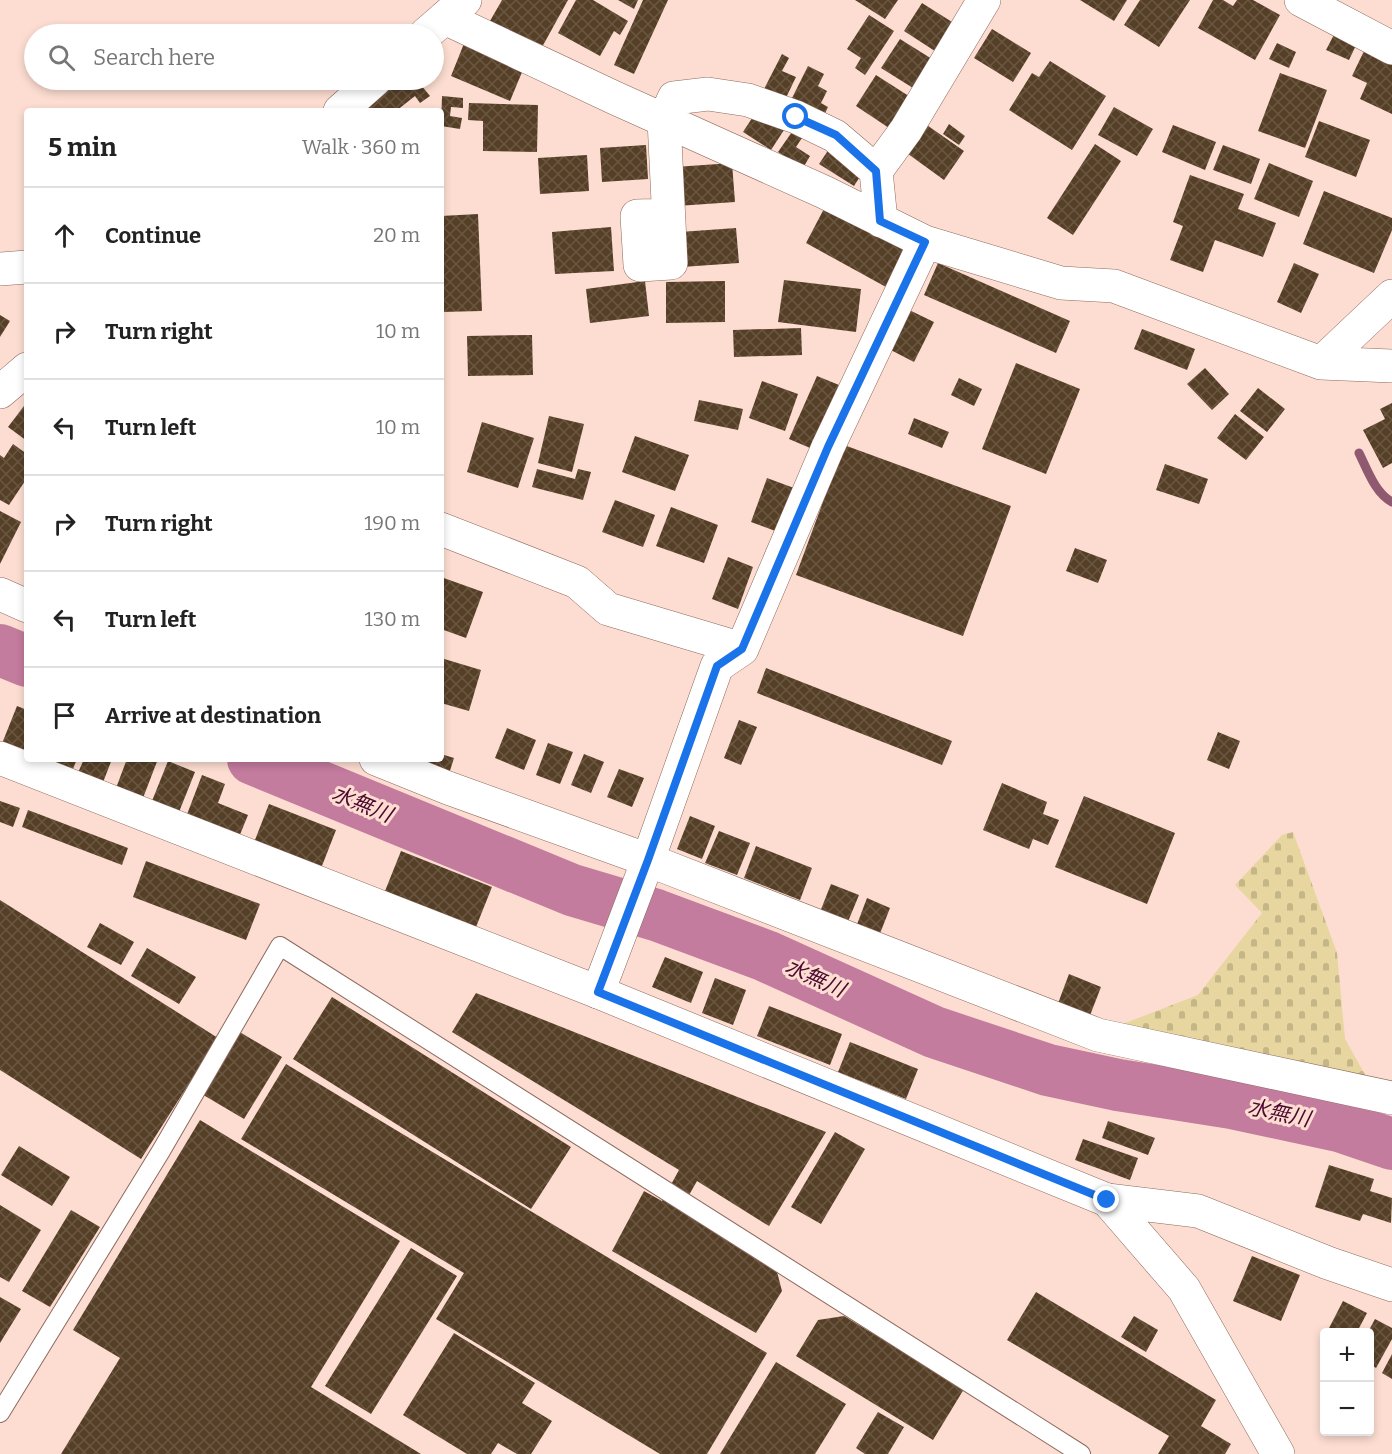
<!DOCTYPE html>
<meta charset="utf-8">
<style>
body{margin:0;font-family:Bitter,"Noto Sans JP",serif;background:#f6f6f6;color:#222}
.controls{position:absolute;right:18px;bottom:18px;display:grid;overflow:hidden;border-radius:6px;box-shadow:0 3px 9px #0003}
.controls button{width:54px;height:54px;display:grid;place-items:center;padding:0;border:0;border-bottom:2px solid #e0e0e0;background:#fff;color:#222;font:30px sans-serif}
.stop{position:absolute;width:18px;height:18px;margin:-14px;border:4px solid #1a73e8;border-radius:50%;background:#fff}
.stop.end{background:#1a73e8;border-color:#fff;box-shadow:0 2px 6px #0008}
.list{margin:0;padding:0;list-style:none}
h2{display:flex;justify-content:space-between;align-items:center;height:78px;margin:0;padding:0 24px;font-size:26px}
h2 small{font-size:20px;font-weight:400;color:#767676}
.list li{display:grid;grid-template-columns:39px 1fr auto;gap:18px;align-items:center;box-sizing:border-box;height:96px;padding:0 24px;border-top:2px solid #e0e0e0}
.list b{display:block;font-size:22px;white-space:nowrap}
.list em{font-size:20px;font-style:normal;color:#767676}
.icon{flex:none;width:33px;height:33px;fill:none;stroke:currentColor;stroke-width:2;stroke-linecap:round;stroke-linejoin:round}
.map{position:relative;flex:none;width:1392px;height:1454px;overflow:hidden}
.search{position:absolute;background:#fff;box-shadow:0 3px 9px #0003;left:24px;top:24px;width:420px;height:66px;display:flex;align-items:center;gap:15px;box-sizing:border-box;padding:0 21px;border-radius:33px;color:#767676;font-size:22px}
.panel{position:absolute;background:#fff;box-shadow:0 3px 9px #0003;left:24px;top:108px;width:420px;height:654px;border-radius:6px}
.map>svg:first-child{display:block}
.cemetery{fill:url(#cemetery-stones)}
.lines{fill:none;stroke-linecap:round;stroke-linejoin:round}
.stream{stroke:#8f5970;stroke-width:9}
.river{stroke:#c37b9e;stroke-width:52}
.building{fill:url(#building-cross-hatch)}
.lane-casing{stroke:#8d6a5d;stroke-width:20}
.street-casing{stroke:#8d6a5d;stroke-width:34}
.secondary-casing{stroke:#8d6a5d;stroke-width:34}
.lane{stroke:#fff;stroke-width:18}
.street{stroke:#fff;stroke-width:33}
.secondary{stroke:#fff;stroke-width:33}
.route{stroke:#1a73e8;stroke-width:8}
.labels{text-anchor:middle;stroke-width:6;stroke-linejoin:round;paint-order:stroke}
.water-label{font-size:21px;font-style:italic;fill:#4b0930;stroke:#fdddd1}
</style>
<div class="map">
<svg width="1392" height="1454" viewBox="0 0 1392 1454">
<defs>
<pattern id="cemetery-stones" width="16" height="16" patternUnits="userSpaceOnUse" patternTransform="scale(1.5)"><rect width="16" height="16" fill="#e7d69f"/><path d="M2 7V4a2 2 0 0 1 4 0v3zM10 15v-3a2 2 0 0 1 4 0v3z" fill="#c5b687"/></pattern>
<pattern id="building-cross-hatch" width="8" height="8" patternUnits="userSpaceOnUse" patternTransform="scale(1.5)"><rect width="8" height="8" fill="#563f27"/><path d="M0 0l8 8M0 8l8-8" fill="none" stroke="#6a5743"/></pattern>
</defs>
<rect width="100%" height="100%" fill="#fdddd1"/>
<!-- cemetery -->
<path class="cemetery" d="M1293,832L1337,953L1345,1039L1367,1078L1107,1030L1198,995L1262,913L1235,885L1282,835Z"/>
<g class="lines">
<!-- stream -->
<path class="stream" d="M1359,453C1367,469 1375,493 1392,502"/>
<!-- river -->
<path class="river" d="M0,650L27,661
M253,759L572,890L656,915L766,956L934,1032L1048,1070L1118,1085L1232,1103L1339,1126L1392,1144"/>
</g>
<!-- building -->
<path class="building" d="M502,0H568L541,49L490,21Z
M576,0H593L628,21L620,35L614,31L600,56L558,33Z
M618,0H638L634,9Z
M643,0H668L634,74L614,65Z
M855,0H898L885,19Z
M1080,0H1127L1114,21Z
M1140,0H1190L1159,47L1124,25Z
M1213,0H1223L1233,6L1237,0H1253L1280,15L1255,60L1198,28Z
M922,3L960,27L941,55L904,31Z
M869,15L894,31L865,75L855,68L861,58L847,49Z
M1338,27L1360,37L1349,60L1326,50Z
M992,29L1031,53L1013,82L974,58Z
M900,39L940,64L921,93L881,68Z
M465,41L525,65L510,101L451,76Z
M1277,43L1296,52L1289,68L1269,59Z
M1365,49L1392,62V114L1360,99L1367,83L1352,76Z
M782,54L789,58L782,71L796,77L784,102L763,91Z
M1050,61L1106,96L1072,150L1009,110L1032,73L1039,77Z
M808,66L824,74L818,86L827,91L821,103L828,107L822,120L789,104Z
M1280,73L1327,90L1305,148L1258,131Z
M876,75L915,100L895,132L856,106Z
M382,80H417L430,96L420,103L415,96L396,111H343Z
M442,96L463,98V108L451,107L450,116L462,118L460,129L441,126Z
M469,103L538,105L537,152L483,151V121L468,120Z
M1114,107L1153,129L1137,156L1098,135Z
M756,112L784,130L771,150L743,132Z
M1319,121L1370,140L1356,177L1305,157Z
M924,123L964,151L944,180L904,151Z
M949,124L965,136L959,145L943,134Z
M1173,125L1216,142L1205,170L1162,152Z
M794,129L804,135L796,147L810,156L803,168L778,152Z
M1095,144L1121,161L1073,235L1047,218Z
M646,145L648,179L602,182L600,148Z
M1223,145L1260,159L1251,184L1213,170Z
M831,146L866,167L854,186L819,164Z
M587,155L589,191L540,194L538,158Z
M732,163L735,202L677,206L675,167Z
M1269,163L1313,181L1299,217L1254,199Z
M1190,175L1244,194L1238,209L1276,223L1263,257L1215,240L1203,272L1170,260L1183,226L1173,222Z
M1324,191L1392,218V230L1374,273L1303,244Z
M826,205L907,248L886,287L806,243Z
M478,214L482,311L441,312V216Z
M611,227L614,271L555,274L552,232Z
M736,228L739,263L682,267L680,232Z
M938,263L1070,321L1056,353L924,295Z
M1294,263L1319,274L1301,313L1277,302Z
M784,280L861,289L856,332L778,322Z
M645,281L649,316L590,323L586,289Z
M725,281V322L666,323V282Z
M903,307L934,322L914,362L883,346Z
M0,315L10,321L0,337Z
M801,328L802,355L734,357L733,330Z
M1142,329L1195,349L1187,370L1134,349Z
M532,335L533,375L468,376L467,336Z
M1016,363L1080,389L1046,474L982,449Z
M1205,368L1229,394L1212,410L1187,384Z
M817,376L839,385L810,448L789,439Z
M959,378L982,389L974,406L951,395Z
M762,381L798,394L785,431L749,418Z
M1258,388L1285,409L1267,432L1240,411Z
M699,400L743,409L738,430L694,421Z
M27,402V441L8,427Z
M1392,403V463L1383,468L1363,430L1385,419L1380,409Z
M1235,414L1264,437L1246,460L1217,438Z
M549,416L584,424L572,472L538,463Z
M914,418L949,432L942,448L908,434Z
M482,422L534,438L518,488L467,472Z
M635,436L689,455L675,491L622,472Z
M13,444L27,454V478L9,505L0,500V455L4,458Z
M844,445L1011,506L963,636L796,575Z
M1165,464L1208,479L1199,504L1156,490Z
M537,469L575,479L578,469L591,472L583,500L532,487Z
M767,478L794,488L778,532L751,522Z
M615,500L655,515L643,547L602,532Z
M671,507L718,525L704,563L656,546Z
M0,511L21,522L0,564Z
M1075,548L1107,560L1098,583L1066,571Z
M728,557L753,567L738,609L712,599Z
M441,577L483,592L466,638L441,629Z
M441,658L481,670L469,711L441,703Z
M766,668L952,741L942,765L757,693Z
M17,706L27,710V757L1,746Z
M739,720L757,727L741,765L724,758Z
M507,728L536,740L524,770L495,758Z
M1218,732L1240,741L1229,769L1207,760Z
M548,743L573,752L560,784L536,775Z
M441,754L454,758L448,777L397,759H441Z
M584,754L604,762L591,793L571,785Z
M33,759H77L71,774Z
M84,759H112L102,785L77,775Z
M127,759H158L143,798L116,788Z
M168,761L195,772L179,812L152,801Z
M619,769L644,778L632,807L607,797Z
M202,775L225,784L218,803L248,815L239,837L186,817Z
M1002,783L1047,802L1043,814L1059,820L1048,845L1033,839L1029,849L983,830Z
M1084,796L1175,833L1147,904L1055,867Z
M0,801L20,808L13,827L0,822Z
M269,804L336,830L320,871L253,845Z
M28,810L128,848L122,865L22,827Z
M690,816L715,826L702,859L677,849Z
M719,831L750,843L737,875L705,863Z
M756,846L812,868L800,900L744,878Z
M401,851L492,887L476,927L385,891Z
M146,861L260,904L246,940L133,897Z
M831,884L859,895L847,924L820,912Z
M867,898L890,908L879,936L856,927Z
M0,900L218,1038L141,1159L0,1070Z
M100,923L134,942L121,965L87,947Z
M147,948L196,977L179,1004L131,976Z
M665,957L703,972L691,1003L652,987Z
M1069,974L1101,987L1089,1018L1057,1006Z
M715,978L746,990L733,1025L702,1013Z
M476,993L826,1132L769,1226L697,1181L680,1211L776,1268L782,1291L756,1333L612,1251L644,1191L662,1201L679,1170L452,1032Z
M332,997L571,1147L531,1209L293,1059Z
M769,1006L842,1034L830,1065L757,1036Z
M238,1031L282,1057L244,1119L200,1093Z
M850,1042L918,1069L906,1099L838,1072Z
M286,1064L767,1353L707,1454H660L436,1319L464,1273L241,1139Z
M200,1120L400,1241L311,1387L421,1454H61L120,1358L73,1330Z
M1108,1121L1155,1138L1148,1155L1102,1138Z
M835,1132L865,1149L821,1224L791,1207Z
M1083,1139L1138,1158L1130,1180L1075,1160Z
M19,1146L70,1177L52,1206L1,1175Z
M1329,1165L1374,1179L1370,1191L1392,1198L1391,1223L1363,1214L1360,1221L1315,1207Z
M0,1205L41,1230L9,1282L0,1277Z
M71,1210L100,1227L50,1307L22,1291Z
M411,1248L457,1276L371,1414L325,1386Z
M1252,1256L1300,1275L1281,1321L1233,1301Z
M1036,1292L1216,1400L1201,1426L1231,1444L1225,1454H1158L1169,1436L1007,1340Z
M0,1297L21,1309L0,1343Z
M1343,1301L1367,1313L1357,1332H1327Z
M844,1316L964,1389L933,1440L796,1356L818,1320Z
M1134,1316L1158,1330L1146,1352L1121,1337Z
M1375,1319L1392,1328V1339L1376,1368L1370,1364V1332H1368Z
M454,1333L535,1383L522,1403L552,1421L531,1454H517L498,1443L491,1454H467L403,1415Z
M1392,1354V1379L1382,1373Z
M776,1362L846,1404L815,1454H720Z
M878,1412L904,1427L888,1454H865L856,1448Z"/>
<g class="lines">
<!-- lane casing -->
<g class="lane-casing">
<path id="lane" d="M0,1413L161,1151L280,946L1081,1454"/>
</g>
<!-- street casing -->
<g class="street-casing">
<path id="street" d="M1301,0L1392,48
M445,18L615,98L824,192L925,242L1061,283L1114,286L1321,363L1392,366
M876,171L906,130L984,0
M668,215L637,216L640,265L671,263L664,120L674,98L708,94L748,100L796,117L835,136L876,171L881,221
M1321,363L1392,296
M0,392L27,369
M441,529L577,582L608,609L742,649
M0,594L27,606
M376,759L448,788L648,860L1098,1035L1392,1098
M598,992L648,860L717,666L742,649L828,447L925,242
M1107,1200L1184,1289L1278,1454
M1107,1200L1198,1211L1328,1263L1392,1285"/>
</g>
<!-- secondary casing -->
<g class="secondary-casing">
<path id="secondary" d="M426,34L465,0
M340,111L375,80
M0,269L27,267
M0,758L598,992L1107,1200"/>
</g>
<!-- lane -->
<use href="#lane" class="lane"/>
<!-- street -->
<use href="#street" class="street"/>
<!-- secondary -->
<use href="#secondary" class="secondary"/>
</g>
<g class="lines">
<!-- route -->
<path class="route" d="M796,117L836,135L876,171L880,221L925,242L828,447L742,649L717,666L648,860L598,992L1107,1200"/>
</g>
<g class="labels">
<!-- water labels -->
<g class="water-label">
<text transform="translate(362 804) rotate(22)" y="7">水無川</text>
<text transform="translate(815 978) rotate(24)" y="7">水無川</text>
<text transform="translate(1279 1113) rotate(12)" y="7">水無川</text>
</g>
</g>
</svg>
<div class="controls">
<button>+</button>
<button>−</button>
</div>
<div class="stop" style="left:796px;top:117px"></div>
<div class="stop end" style="left:1107px;top:1200px"></div>
<div class="search"><svg class="icon" aria-label="search" viewBox="0 0 24 24"><circle cx="10" cy="10" r="6"/><path d="M15 15l6 6"/></svg>Search here</div>
<section class="panel">
<h2>5 min<small>Walk · 360 m</small></h2>
<ul class="list">
<li><svg class="icon" aria-label="ahead" viewBox="0 0 24 24"><path d="M12 20V5M6 11l6-6 6 6"/></svg><div><b>Continue</b></div><em>20 m</em></li>
<li><svg class="icon" aria-label="right" viewBox="0 0 24 24"><path d="M7 20v-9h11M14 6l5 5-5 5"/></svg><div><b>Turn right</b></div><em>10 m</em></li>
<li><svg class="icon" aria-label="left" viewBox="0 0 24 24"><path d="M17 20v-9H6M10 6l-5 5 5 5"/></svg><div><b>Turn left</b></div><em>10 m</em></li>
<li><svg class="icon" aria-label="right" viewBox="0 0 24 24"><path d="M7 20v-9h11M14 6l5 5-5 5"/></svg><div><b>Turn right</b></div><em>190 m</em></li>
<li><svg class="icon" aria-label="left" viewBox="0 0 24 24"><path d="M17 20v-9H6M10 6l-5 5 5 5"/></svg><div><b>Turn left</b></div><em>130 m</em></li>
<li><svg class="icon" aria-label="arrive" viewBox="0 0 24 24"><path d="M6 21V4h12l-3 4 3 4H6"/></svg><div><b>Arrive at destination</b></div></li>
</ul>
</section>
</div>
